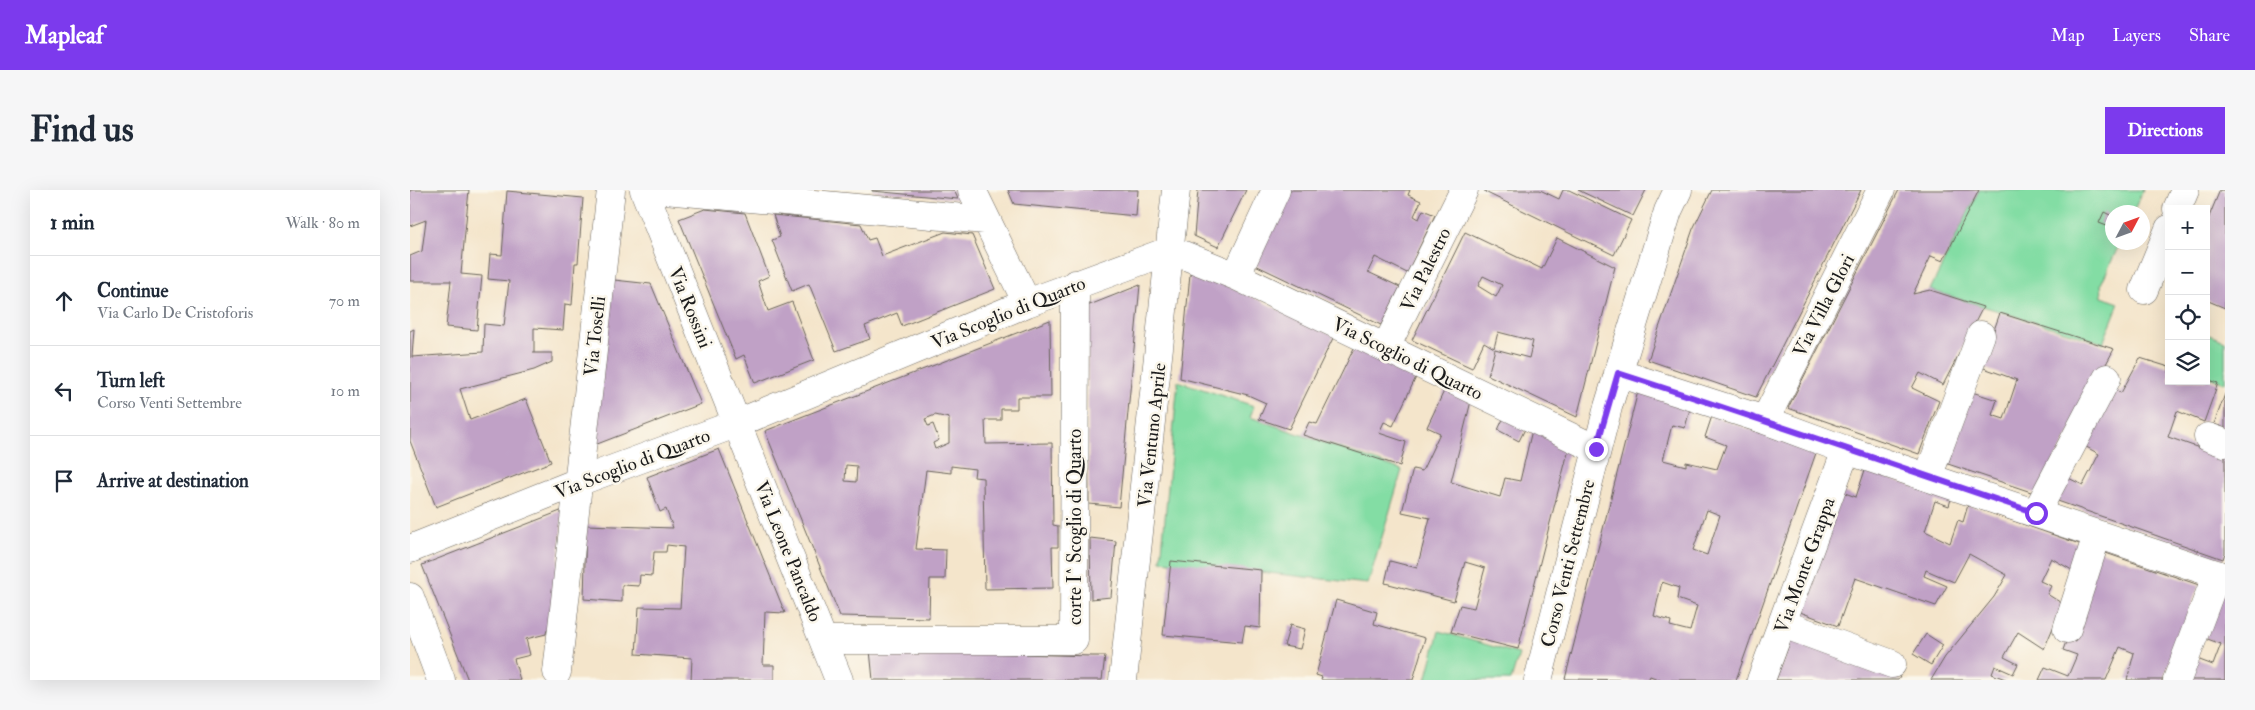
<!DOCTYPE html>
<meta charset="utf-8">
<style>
body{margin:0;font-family:"IM FELL Double Pica",serif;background:#f6f6f7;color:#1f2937}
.controls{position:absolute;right:15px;top:15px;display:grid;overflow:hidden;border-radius:0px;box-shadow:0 5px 20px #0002}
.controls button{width:45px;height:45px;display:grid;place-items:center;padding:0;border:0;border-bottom:1px solid #e0e1e3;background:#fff;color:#1f2937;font:25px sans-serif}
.compass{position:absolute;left:1695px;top:15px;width:45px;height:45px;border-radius:50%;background:#fff;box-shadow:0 5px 20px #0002;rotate:49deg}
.stop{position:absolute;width:15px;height:15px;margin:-11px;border:4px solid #7c3aed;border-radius:50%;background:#fff}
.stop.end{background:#7c3aed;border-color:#fff;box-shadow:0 1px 5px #0008}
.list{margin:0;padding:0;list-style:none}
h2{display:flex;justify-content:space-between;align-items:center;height:65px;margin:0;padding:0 20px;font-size:21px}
h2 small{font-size:16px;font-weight:400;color:#747a83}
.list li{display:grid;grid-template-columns:32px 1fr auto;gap:15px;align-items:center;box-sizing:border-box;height:90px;padding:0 20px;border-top:1px solid #e0e1e3}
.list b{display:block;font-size:19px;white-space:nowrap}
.list p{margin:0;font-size:16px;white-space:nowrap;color:#747a83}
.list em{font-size:16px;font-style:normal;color:#747a83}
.icon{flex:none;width:28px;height:28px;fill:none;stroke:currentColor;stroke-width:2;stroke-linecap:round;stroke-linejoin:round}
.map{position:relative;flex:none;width:1815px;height:490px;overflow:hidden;border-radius:0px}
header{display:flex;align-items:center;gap:30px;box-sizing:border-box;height:70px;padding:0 25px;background:#7c3aed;color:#fff}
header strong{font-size:24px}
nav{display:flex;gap:28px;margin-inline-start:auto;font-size:18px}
.intro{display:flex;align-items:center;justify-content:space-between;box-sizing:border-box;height:120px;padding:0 30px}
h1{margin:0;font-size:35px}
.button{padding:12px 22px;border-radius:0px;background:#7c3aed;color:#fff;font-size:18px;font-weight:700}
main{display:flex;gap:30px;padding:0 30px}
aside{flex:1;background:#fff;border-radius:0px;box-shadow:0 5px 20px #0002}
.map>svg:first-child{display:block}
.green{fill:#83dda4;stroke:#507c60}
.building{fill:#c0a1c6;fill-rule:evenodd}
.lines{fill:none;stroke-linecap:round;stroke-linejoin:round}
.minor-casing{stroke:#686259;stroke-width:29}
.minor{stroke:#fff;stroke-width:28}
.route{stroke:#7c3aed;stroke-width:6}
.labels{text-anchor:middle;stroke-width:5;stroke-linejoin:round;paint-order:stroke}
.street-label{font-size:19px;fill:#1c1c1c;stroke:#fbf7ec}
</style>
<header>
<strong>Mapleaf</strong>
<nav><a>Map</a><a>Layers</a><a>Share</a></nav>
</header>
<div class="intro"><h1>Find us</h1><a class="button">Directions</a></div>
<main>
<aside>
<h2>1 min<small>Walk · 80 m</small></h2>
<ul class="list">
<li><svg class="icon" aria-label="ahead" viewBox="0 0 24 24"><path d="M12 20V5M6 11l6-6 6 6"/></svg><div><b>Continue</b><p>Via Carlo De Cristoforis</p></div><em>70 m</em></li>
<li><svg class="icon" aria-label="left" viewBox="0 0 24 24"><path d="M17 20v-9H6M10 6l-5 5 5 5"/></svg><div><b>Turn left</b><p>Corso Venti Settembre</p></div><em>10 m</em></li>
<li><svg class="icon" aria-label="arrive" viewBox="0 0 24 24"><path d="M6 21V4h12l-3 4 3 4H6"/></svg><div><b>Arrive at destination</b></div></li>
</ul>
</aside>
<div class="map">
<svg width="1815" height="490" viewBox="0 0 1815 490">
<rect width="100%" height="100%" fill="#fbf7ec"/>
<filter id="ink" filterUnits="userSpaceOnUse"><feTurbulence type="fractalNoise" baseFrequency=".02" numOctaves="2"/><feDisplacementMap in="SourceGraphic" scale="10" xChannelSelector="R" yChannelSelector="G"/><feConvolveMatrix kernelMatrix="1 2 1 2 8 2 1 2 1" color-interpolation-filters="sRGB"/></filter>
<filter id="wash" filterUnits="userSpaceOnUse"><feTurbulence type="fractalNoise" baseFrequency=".0096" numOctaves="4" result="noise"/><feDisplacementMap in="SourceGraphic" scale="20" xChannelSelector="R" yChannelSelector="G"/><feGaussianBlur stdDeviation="1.12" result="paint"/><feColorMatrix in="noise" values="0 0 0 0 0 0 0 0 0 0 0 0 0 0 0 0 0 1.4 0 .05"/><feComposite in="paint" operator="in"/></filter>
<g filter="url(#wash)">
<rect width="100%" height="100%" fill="#f4e5cb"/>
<!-- green -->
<path class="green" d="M1569,0H1733L1723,22H1702V52L1710,53L1691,94L1692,107L1709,113L1693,153L1520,100Z
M1796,144L1815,151V193L1796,186Z
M768,191L844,216L840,227L992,280L958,394L751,371Z
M1029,441L1109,464L1101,490H1016Z"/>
<g id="blocks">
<!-- building -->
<path class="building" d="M0,0H59L51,84L72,86L67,140L36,137L41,91H0V66L12,61L16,30L0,36Z
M462,0H544L548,9L462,1Z
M598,0H728L726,26L604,14Z
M788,0H836L808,57L784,46Z
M874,0H1000L998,5L1011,11L1004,26L1009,29L1013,20L1025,25L997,83L965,67L958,82L990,97L971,135L839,72Z
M1075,0H1130L1149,9L1153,0H1159L1221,30L1204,65L1075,2Z
M1168,0H1236L1223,26Z
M1302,0H1451L1346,207L1238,170L1283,39Z
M1489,0H1569L1533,71L1521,66L1503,104L1520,100L1573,117L1533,195L1510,183L1502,198L1529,211L1509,264L1378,218Z
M1810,0H1815V118L1796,110V34Z
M97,1L173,8L168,73H165L162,115L155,114L153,140L124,138V163H142V172L124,180L50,199L60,230L116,209L141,272L26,317L0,251V141L4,139L2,167L73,162L74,134L94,136L99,91L78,89L80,64L92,65Z
M295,19L335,23L359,86L348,91L358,121L382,112L404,170L345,193L334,165L326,169L269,29Z
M1694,22L1702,26V38L1689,33Z
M363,25L451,34L458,50L465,48L472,66L535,42L562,45L585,99L492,136L487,123L455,136L460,149L426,161L399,94L382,101L362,50L370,47Z
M1055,42L1132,79L1147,48L1205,77L1167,227L1078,185L1085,159L1119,168L1123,151L1088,142L1084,158L1074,152L1062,178L1002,150ZM1073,86L1092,95L1086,107L1068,96Z
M786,80L924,146L879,239L849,229L856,213L838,205L770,188L780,84Z
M195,89L241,94L291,214L182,256Z
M730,95L709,317L679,314L677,116Z
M1590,123L1704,159L1627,304L1538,274L1562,202L1587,210L1582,225L1594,229L1607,190L1571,177Z
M640,130L641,207H607V219H591V230H575L576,254L642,253L643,335L648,336V357H642L643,398L575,399L573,288L564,287L565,279L541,276V283L516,280L506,359L536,360L535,389H520L519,428L430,426L355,241ZM525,225L539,228V253L525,259L523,253L529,250L523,234L518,236L515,229ZM436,275L447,276L446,292L435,291Z
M945,156L1007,185L983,236L974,232L969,243L996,252L990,276L893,245L899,232L907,234Z
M1730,168L1759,177V191H1796V189L1808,193L1794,232L1767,221L1758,247L1815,267V363L1813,369L1642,309L1654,286L1673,295L1689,264L1671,254L1700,198L1711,203Z
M1035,199L1061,211L1041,292L1090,307L1095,288L1110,291L1122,240L1159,258L1108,459L1041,442L1050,415L1064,418L1075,378L1055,372L1044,411L975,393L980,371L1007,378L1020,328L992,322L1003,279L1012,281L1030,243L1017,237Z
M1228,201L1280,219L1275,238L1262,235L1253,270L1276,276V272L1307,279L1316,255L1295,247L1302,226L1406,263L1326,490H1251L1240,486L1238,490L1155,489ZM1297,320L1310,325L1297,365L1283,360ZM1252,392L1269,398L1267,409L1287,416L1280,441L1260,436L1261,431L1244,426Z
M1815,204V238L1804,234Z
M1094,227L1116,237L1109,251L1088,240Z
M309,259L375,423L355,422L353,475H364V490H281L282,468L226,464L229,417L270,418L274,357L257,355L256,362H244L242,386L230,385L229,396L212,395V412L174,409L176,335L263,338L256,319L250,322L237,287Z
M1455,280L1541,309L1539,316L1525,311L1515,341L1540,353L1548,330L1553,332L1558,315L1678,357L1667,383L1641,368L1630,391L1641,396L1637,404L1653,414L1634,459L1608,442L1594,467L1608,474L1603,484L1585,476L1582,484L1598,490H1521L1535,467L1584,407L1597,385L1559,364L1544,392L1516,380L1514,386L1537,396L1526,416L1445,388L1428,436L1390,422L1432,302L1446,307Z
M153,320L142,439H137L136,444L116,449L120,465L104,469L110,490H58L12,375Z
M680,348L706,351L701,407L681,409Z
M1687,360L1789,395L1753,490H1717L1724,463L1710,457L1696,490H1629L1635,477L1658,486L1667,465L1653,460L1657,449L1665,452L1670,436Z
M761,371L851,380L850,438L835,436L832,452L753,445Z
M1812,403L1815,404V490H1779L1787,469L1803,475L1811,454L1795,448Z
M926,410L967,422L964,434L1015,448L1003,490H911L912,487L906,485Z
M880,435L895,439L890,459L874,456Z
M1516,444L1533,455L1521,475L1503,464Z
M1381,449L1490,487L1488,490H1366Z
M460,460L682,466H695L692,490H463Z"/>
</g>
</g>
<g filter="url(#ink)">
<use href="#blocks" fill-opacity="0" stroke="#686259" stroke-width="1"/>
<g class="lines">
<!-- minor casing -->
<g class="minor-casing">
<path id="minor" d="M234,0L429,490
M255,0L575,30
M562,0L617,113
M1767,19L1775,0
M826,86L866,0
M1734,100L1759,39
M976,157L1054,0
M1208,183L1355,230L1436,260L1815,387
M1355,230L1471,0
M1798,247L1815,253
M1518,287L1571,145
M1626,323L1697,188
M0,359L168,292L328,233L617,113L761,60L826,86L1186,259
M0,407L31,490
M1373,434L1482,474
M1657,439L1687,345
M414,450H664L665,94
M147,482L201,0
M713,490L766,0
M1128,490L1198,217L1258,21L1268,0
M1351,490L1436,260
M1767,490L1807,384"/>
</g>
<!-- minor -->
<use href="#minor" class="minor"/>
</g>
</g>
<g class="lines" filter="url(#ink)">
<!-- route -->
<path class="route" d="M1186,259L1208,183C1348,228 1487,276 1626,323"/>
</g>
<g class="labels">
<!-- street labels -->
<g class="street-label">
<text transform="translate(1015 79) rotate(-64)" y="7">Via Palestro</text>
<text transform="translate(1413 115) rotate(-63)" y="7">Via Villa Glori</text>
<text transform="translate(281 117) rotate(68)" y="7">Via Rossini</text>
<text transform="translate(598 122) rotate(-22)" y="7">Via Scoglio di Quarto</text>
<text transform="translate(184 146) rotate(-84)" y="7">Via Toselli</text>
<text transform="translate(998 168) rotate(26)" y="7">Via Scoglio di Quarto</text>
<text transform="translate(741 245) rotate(-84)" y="7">Via Ventuno Aprile</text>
<text transform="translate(222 273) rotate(-21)" y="7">Via Scoglio di Quarto</text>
<text transform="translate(664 337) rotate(-90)" y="7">corte I^ Scoglio di Quarto</text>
<text transform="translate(379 361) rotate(68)" y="7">Via Leone Pancaldo</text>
<text transform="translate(1157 373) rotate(-76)" y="7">Corso Venti Settembre</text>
<text transform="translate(1394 375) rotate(-70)" y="7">Via Monte Grappa</text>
</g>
</g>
</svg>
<div class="controls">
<button>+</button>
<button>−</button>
<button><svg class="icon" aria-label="locate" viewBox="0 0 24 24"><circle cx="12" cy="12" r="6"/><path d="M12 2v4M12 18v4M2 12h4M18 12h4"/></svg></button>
<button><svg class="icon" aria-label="layers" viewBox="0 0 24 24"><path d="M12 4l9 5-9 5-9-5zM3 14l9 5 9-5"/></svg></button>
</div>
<svg class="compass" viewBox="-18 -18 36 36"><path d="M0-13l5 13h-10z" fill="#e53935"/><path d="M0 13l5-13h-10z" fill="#747a83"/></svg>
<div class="stop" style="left:1626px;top:323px"></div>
<div class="stop end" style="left:1186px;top:259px"></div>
</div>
</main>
